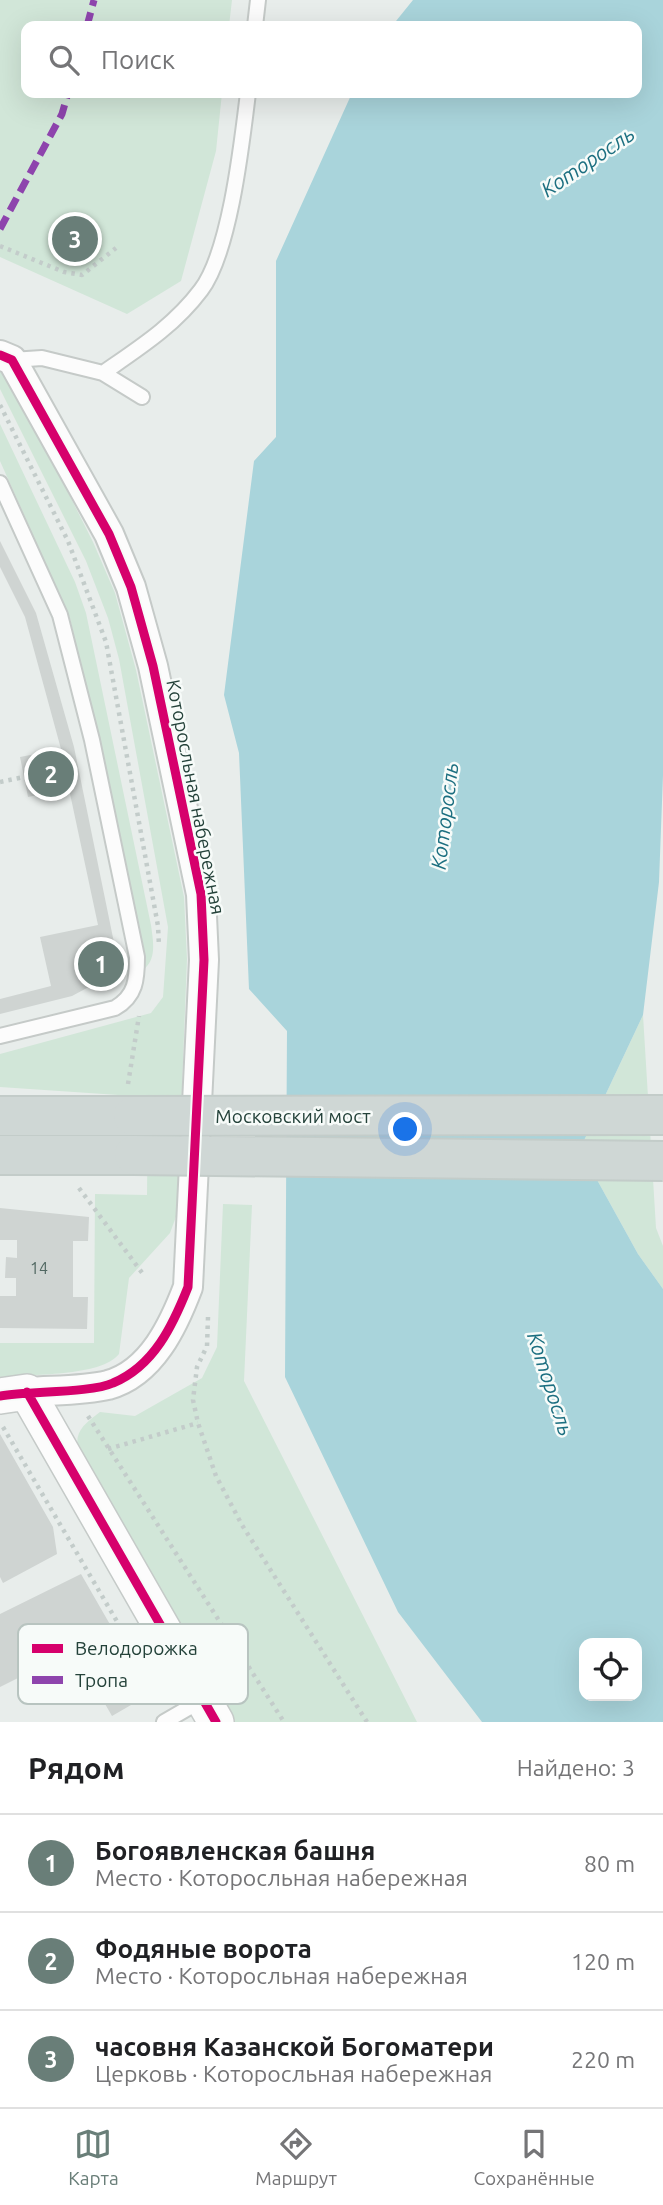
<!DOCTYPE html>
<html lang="ru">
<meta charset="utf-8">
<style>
body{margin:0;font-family:Ubuntu,sans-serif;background:#f2f2f2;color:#202124}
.controls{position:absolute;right:21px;bottom:21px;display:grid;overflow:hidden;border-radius:14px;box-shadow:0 7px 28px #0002}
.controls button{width:63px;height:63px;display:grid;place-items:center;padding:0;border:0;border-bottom:2px solid #e0e0e0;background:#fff;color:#202124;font:35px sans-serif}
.you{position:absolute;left:406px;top:1130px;width:24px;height:24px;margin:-18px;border:5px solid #fff;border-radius:50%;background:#1a73e8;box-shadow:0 0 0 10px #1a73e833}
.badge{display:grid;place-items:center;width:46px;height:46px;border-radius:50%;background:#697e78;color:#fff;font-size:23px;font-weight:700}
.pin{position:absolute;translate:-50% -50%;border:4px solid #fff;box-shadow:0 2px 7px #0006}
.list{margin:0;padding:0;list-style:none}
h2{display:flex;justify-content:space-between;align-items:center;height:91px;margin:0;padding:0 28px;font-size:30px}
h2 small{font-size:23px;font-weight:400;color:#757577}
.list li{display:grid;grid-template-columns:46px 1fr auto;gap:21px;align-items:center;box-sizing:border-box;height:98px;padding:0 28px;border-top:2px solid #e0e0e0}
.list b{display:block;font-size:26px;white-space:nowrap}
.list p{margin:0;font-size:23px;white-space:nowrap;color:#757577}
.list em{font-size:23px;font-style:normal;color:#757577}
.icon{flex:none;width:38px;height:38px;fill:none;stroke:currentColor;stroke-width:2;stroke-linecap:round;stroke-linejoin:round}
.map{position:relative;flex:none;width:663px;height:1722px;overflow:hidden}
.search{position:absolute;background:#fff;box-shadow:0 7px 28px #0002;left:21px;right:21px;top:21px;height:77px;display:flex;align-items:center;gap:18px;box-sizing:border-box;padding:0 24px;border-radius:14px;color:#757577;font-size:26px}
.sheet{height:385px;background:#fff}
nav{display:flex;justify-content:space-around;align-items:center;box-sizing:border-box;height:98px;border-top:2px solid #e0e0e0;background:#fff;font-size:19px;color:#757577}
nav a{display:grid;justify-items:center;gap:4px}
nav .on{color:#697e78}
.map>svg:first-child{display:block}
.green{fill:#d1e6d8}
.water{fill:#a9d4db;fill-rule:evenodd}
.building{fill:#cfd4d2}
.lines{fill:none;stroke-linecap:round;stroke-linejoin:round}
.service-casing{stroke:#c5cac8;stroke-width:18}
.minor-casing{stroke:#c5cac8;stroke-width:32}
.tertiary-casing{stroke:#c5cac8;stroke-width:38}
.primary-casing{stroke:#c3ccc9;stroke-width:42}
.path{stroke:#c3ccca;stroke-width:4.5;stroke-dasharray:3.5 5;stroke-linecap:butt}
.service{stroke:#fcfcfc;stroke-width:14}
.minor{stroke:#fcfcfc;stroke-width:28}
.tertiary{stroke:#fcfcfc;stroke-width:35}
.primary{stroke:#cfd7d5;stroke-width:38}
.primary-bridge-casing{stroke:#c3ccc9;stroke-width:42;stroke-linecap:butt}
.primary-bridge{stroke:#cfd7d5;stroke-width:38}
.quiet{stroke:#8e44ad;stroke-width:7;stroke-dasharray:14 7;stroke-linecap:butt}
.cycleway-casing{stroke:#f7fbf9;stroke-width:13}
.cycleway{stroke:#d6006c;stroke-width:9}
.labels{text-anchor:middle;stroke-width:5;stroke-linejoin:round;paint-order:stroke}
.number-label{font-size:16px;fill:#506761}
.street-label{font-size:19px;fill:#24423a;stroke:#f7fbf9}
.water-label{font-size:21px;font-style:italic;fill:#1c6f80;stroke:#f7fbf9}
.key{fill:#f7fbf9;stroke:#b8c4c0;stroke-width:2}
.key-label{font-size:19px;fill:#24423a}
</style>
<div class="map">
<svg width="663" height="1722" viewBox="0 0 663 1722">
<rect width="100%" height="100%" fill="#e8edeb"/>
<!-- green -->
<path class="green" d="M0,0H232L229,26H26V93H222L216,151L181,281L127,314L0,257Z
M0,367L9,375L93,542L115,593L136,670L184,897L187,959L177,1214L170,1233L129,1278L119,1354C101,1377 29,1374 0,1377V1343H94L95,1194L147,1195L148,1097L0,1087V1054L151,1013L163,997L168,927L119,659L108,618L86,561L0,389Z
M0,424L75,582L86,613L151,925C153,940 157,959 144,969L143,952L70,618L0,461Z
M643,1015L656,1228L663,1246V1289L638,1254L580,1149Z
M223,1204L252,1205L244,1381L417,1722H235L79,1454C73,1432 83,1425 100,1412L135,1416L202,1378L217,1347Z"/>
<!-- water -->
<path class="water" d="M413,0H663V775L659,882L643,1015L580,1149L638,1254L663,1289V1722H482L398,1612L285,1377L287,1031L249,989L239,753L224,695L254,461L276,437V261L352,93H637V26H392ZM584,1643H637V1696H584Z"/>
<!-- building -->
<path class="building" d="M77,230L84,242L74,248L66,236Z
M0,541L36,613L74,747L119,967L109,981L98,982L72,996L0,1014V999L51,986L40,937L98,925L69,789L28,797L20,757L61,749L25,617L0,567Z
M0,1208L89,1217L88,1241H73V1297H88L87,1329L0,1328V1296H16V1278H5L6,1257L17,1258V1240H0Z
M0,1434L53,1527L57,1554L3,1583L0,1577Z
M81,1574L150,1694L112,1716L74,1650L0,1687V1614Z"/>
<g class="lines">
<!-- service casing -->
<g class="service-casing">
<path id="service" d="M255,26L258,0
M12,360L42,358L103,373C139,348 174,326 201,290C230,252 242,142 248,93
M103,373L142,397
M0,483L60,615L92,740L137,957C137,979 136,996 115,1008L0,1036
M164,1722L202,1700"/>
</g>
<!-- minor casing -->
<g class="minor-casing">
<path id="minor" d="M0,355L12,360L109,534L131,587L153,666L201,894L204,960L188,1287C174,1324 152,1373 108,1385C83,1391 54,1390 27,1392"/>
</g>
<!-- tertiary casing -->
<g class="tertiary-casing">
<path id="tertiary" d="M0,1396L27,1392L216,1722"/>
</g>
<!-- primary casing -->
<g class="primary-casing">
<path id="primary" d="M0,1116H133
M0,1155H134"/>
</g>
<!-- path -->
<path class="path" d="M0,246L64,272L82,275L116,248
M0,405L68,541L106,642L158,926L159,946
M0,782L24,777
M128,1084L139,1016
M79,1188L143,1274
M208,1317L207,1346L197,1367L193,1400L198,1423L216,1476L242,1525L367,1722
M88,1416L284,1722
M3,1427L163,1700
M108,1449L198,1423"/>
<!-- service -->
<use href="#service" class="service"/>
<!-- minor -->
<use href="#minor" class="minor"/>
<!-- tertiary -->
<use href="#tertiary" class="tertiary"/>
<!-- primary -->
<use href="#primary" class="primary"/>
<!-- primary-bridge casing -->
<g class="primary-bridge-casing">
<path id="primary-bridge" d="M133,1116L663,1115
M134,1155L663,1161"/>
</g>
<!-- primary-bridge -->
<use href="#primary-bridge" class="primary-bridge"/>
<!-- quiet -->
<path class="quiet" d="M87,26L94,0
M0,229L62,114L68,93"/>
<!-- cycleway casing -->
<g class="cycleway-casing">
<path id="cycleway" d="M0,355L12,360L109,534L131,587L153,666L201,894L204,960L188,1287C173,1325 154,1366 113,1383C91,1393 29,1391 0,1396
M27,1392L216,1722"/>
</g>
<!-- cycleway -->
<use href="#cycleway" class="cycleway"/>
</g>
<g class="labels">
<!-- number labels -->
<g class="number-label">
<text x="39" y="1274">14</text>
</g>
<!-- street labels -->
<g class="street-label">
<text transform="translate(196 797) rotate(79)" y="7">Которосльная набережная</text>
<text x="293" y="1123">Московский мост</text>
</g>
<!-- water labels -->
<g class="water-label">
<text transform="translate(588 162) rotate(-34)" y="7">Которосль</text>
<text transform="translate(445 816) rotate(-83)" y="7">Которосль</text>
<text transform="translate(550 1384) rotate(72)" y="7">Которосль</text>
</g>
</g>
<!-- legend -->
<rect x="18" y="1624" width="230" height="80" rx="10" class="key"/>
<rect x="32" y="1644" width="31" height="9" fill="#d6006c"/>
<rect x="32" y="1676" width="31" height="8" fill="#8e44ad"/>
<g class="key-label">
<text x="75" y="1655">Велодорожка</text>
<text x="75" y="1687">Тропа</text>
</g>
</svg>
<div class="controls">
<button><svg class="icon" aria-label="locate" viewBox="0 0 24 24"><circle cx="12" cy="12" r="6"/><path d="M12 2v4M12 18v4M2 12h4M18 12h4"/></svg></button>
</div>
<div class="you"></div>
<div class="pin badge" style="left:101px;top:964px">1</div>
<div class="pin badge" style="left:51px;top:774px">2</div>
<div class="pin badge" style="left:75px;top:239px">3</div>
<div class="search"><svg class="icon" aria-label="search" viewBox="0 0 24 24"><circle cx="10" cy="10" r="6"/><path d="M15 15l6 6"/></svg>Поиск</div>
</div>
<section class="sheet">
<h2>Рядом<small>Найдено: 3</small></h2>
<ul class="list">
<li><span class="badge">1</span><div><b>Богоявленская башня</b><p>Место · Которосльная набережная</p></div><em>80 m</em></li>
<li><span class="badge">2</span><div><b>Фодяные ворота</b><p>Место · Которосльная набережная</p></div><em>120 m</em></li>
<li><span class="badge">3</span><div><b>часовня Казанской Богоматери</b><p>Церковь · Которосльная набережная</p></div><em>220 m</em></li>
</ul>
</section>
<nav>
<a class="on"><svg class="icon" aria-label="map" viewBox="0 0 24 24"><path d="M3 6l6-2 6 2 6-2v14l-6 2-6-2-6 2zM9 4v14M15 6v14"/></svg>Карта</a>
<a><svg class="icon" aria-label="directions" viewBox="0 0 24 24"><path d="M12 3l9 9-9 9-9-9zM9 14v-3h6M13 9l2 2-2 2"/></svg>Маршрут</a>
<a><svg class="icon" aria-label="saved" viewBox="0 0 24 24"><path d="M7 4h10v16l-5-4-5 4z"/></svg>Сохранённые</a>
</nav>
